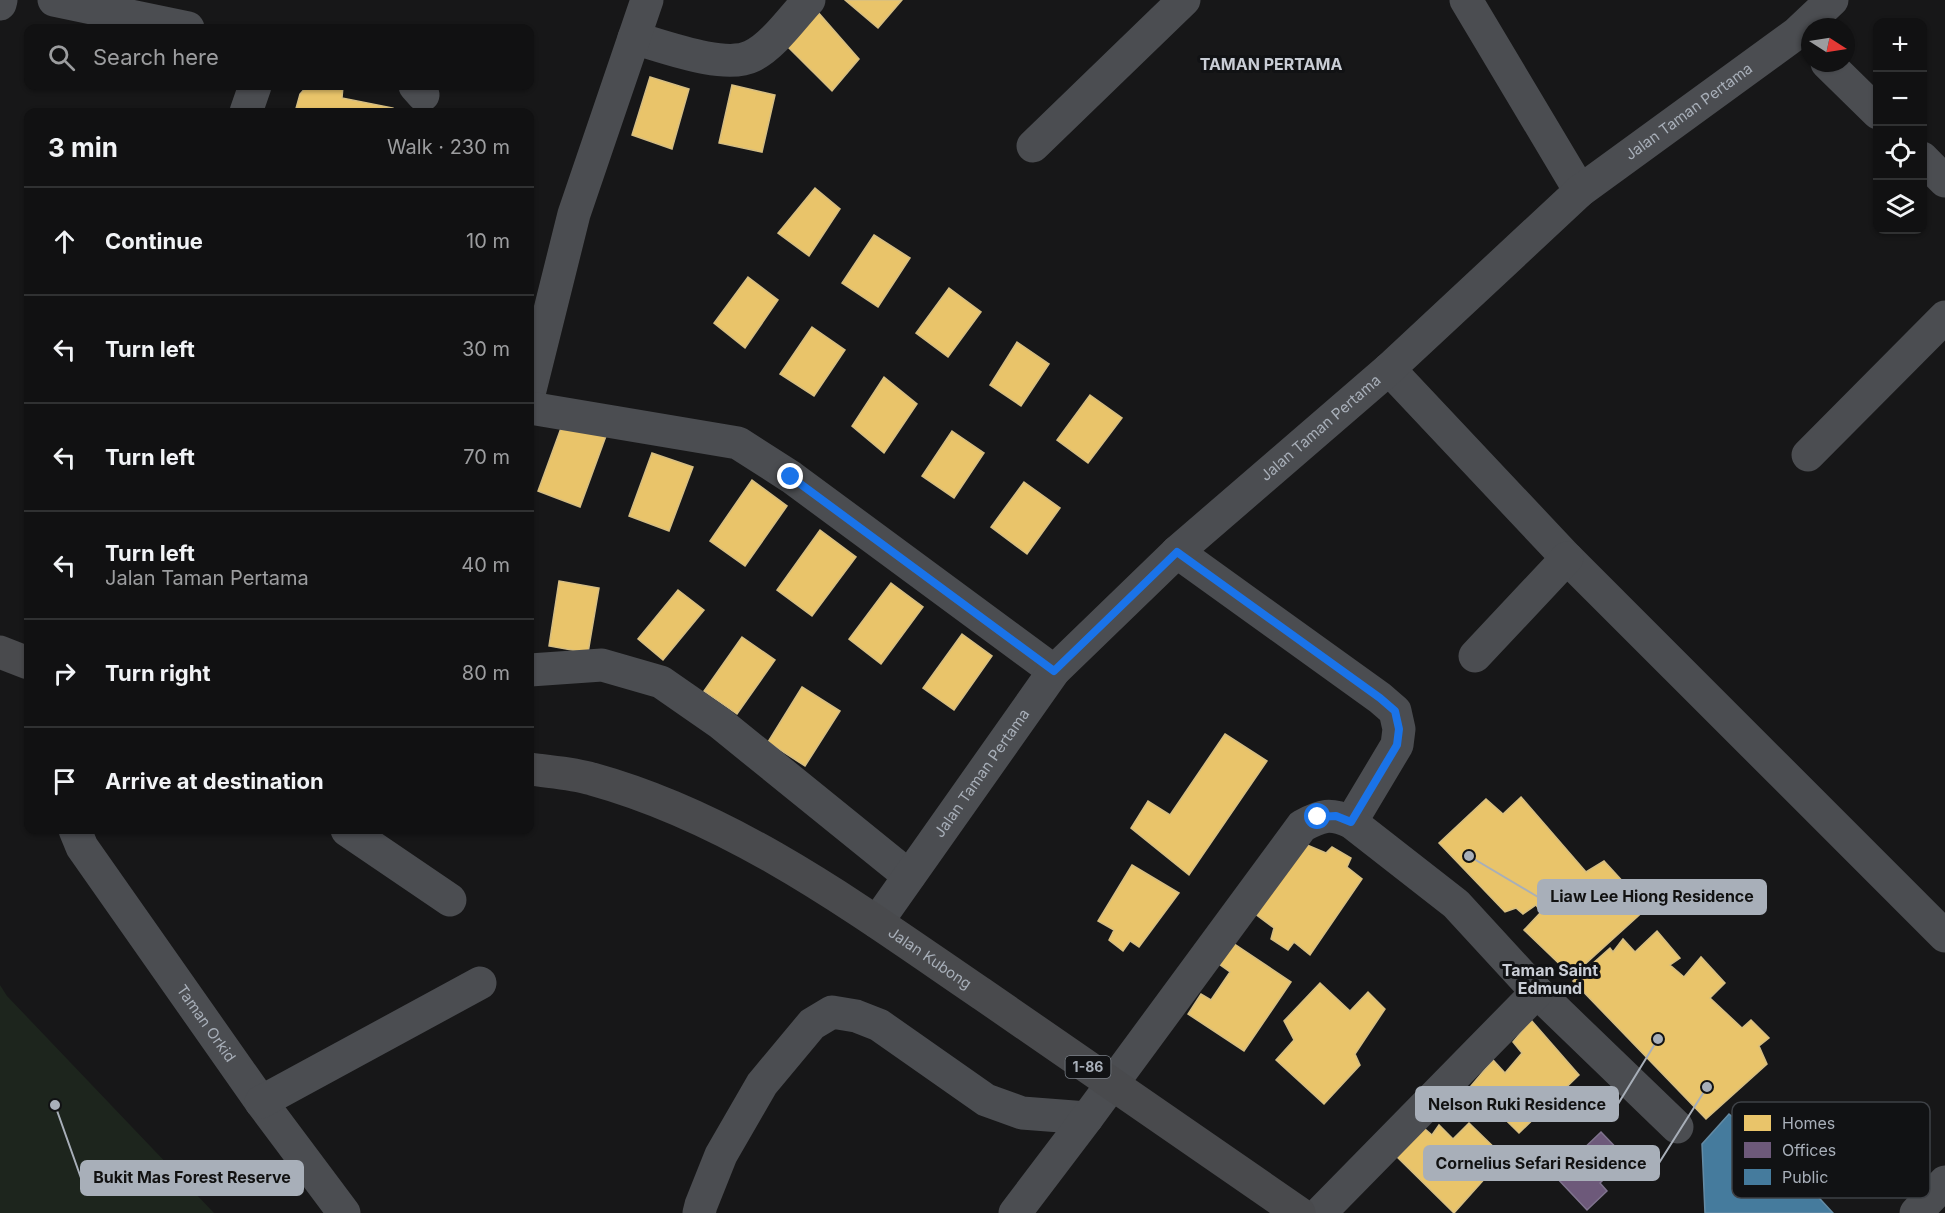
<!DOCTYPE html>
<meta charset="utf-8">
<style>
body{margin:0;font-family:Inter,sans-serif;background:#1e1f20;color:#f1f3f6}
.controls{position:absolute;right:18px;top:18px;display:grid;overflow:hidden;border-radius:12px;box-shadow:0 2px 4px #0004}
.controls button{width:54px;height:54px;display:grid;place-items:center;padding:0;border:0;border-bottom:2px solid #303132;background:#111112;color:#f1f3f6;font:30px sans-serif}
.compass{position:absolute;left:1801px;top:18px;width:54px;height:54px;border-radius:50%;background:#111112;box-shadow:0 2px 4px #0004;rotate:102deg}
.stop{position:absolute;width:18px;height:18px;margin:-14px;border:4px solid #1a73e8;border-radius:50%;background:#fff}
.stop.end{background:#1a73e8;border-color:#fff;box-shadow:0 2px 6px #0008}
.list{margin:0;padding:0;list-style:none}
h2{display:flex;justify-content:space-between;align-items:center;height:78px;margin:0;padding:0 24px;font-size:26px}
h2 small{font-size:20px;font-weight:400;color:#9c9d9f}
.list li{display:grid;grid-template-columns:39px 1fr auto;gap:18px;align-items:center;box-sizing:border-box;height:108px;padding:0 24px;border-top:2px solid #303132}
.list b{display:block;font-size:22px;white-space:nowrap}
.list p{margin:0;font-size:20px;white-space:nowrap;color:#9c9d9f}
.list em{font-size:20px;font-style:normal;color:#9c9d9f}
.icon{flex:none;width:33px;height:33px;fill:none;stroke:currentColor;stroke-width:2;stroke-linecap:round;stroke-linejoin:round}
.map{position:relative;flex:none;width:1945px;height:1213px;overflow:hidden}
.search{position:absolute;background:#111112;box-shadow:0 2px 4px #0004;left:24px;top:24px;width:510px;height:66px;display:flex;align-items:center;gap:15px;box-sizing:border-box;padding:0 21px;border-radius:12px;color:#9c9d9f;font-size:22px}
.panel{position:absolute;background:#111112;box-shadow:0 2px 4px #0004;left:24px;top:108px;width:510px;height:726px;border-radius:12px}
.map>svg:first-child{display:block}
.green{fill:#1d251d}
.homes{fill:#e9c46a;stroke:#d6be82;stroke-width:1.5}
.offices{fill:#6d597a;stroke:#7f738d;stroke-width:1.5}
.public{fill:#457b9d;stroke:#638ba5;stroke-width:1.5}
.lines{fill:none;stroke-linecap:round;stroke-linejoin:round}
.minor{stroke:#4b4d51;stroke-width:33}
.highway{stroke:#494a4d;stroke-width:33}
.route{stroke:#1a73e8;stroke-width:8}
.labels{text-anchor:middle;stroke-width:6;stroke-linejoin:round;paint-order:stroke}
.shield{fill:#111214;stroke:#7b8088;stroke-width:1.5}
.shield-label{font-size:14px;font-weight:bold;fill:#a8afb9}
.street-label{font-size:15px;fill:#a8afb9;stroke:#111214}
.neighbourhood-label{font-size:16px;font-weight:bold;fill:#c9cdd5;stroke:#111214}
.key{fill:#111214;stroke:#3e4146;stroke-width:1.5}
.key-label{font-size:16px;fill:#a8afb9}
.leader{fill:none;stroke:#a8afb9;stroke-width:2}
.callout-dot{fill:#a8afb9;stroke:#111214;stroke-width:2}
.callout{fill:#a8afb9;stroke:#a8afb9;stroke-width:2}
.callout-label{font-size:16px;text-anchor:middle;font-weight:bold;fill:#111}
</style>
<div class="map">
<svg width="1945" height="1213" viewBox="0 0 1945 1213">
<rect width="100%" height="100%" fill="#171718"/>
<!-- green -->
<path class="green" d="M0,985L7,996L214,1213H0Z"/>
<!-- homes -->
<path class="homes" d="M845,0H902L878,28Z
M817,11L859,59L832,91L785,44Z
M650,77L689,89L672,149L632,135Z
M732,85L775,95L762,152L719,143Z
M307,86H343L342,98L393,108V112H295L300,94Z
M815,188L840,209L809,256L778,233Z
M874,235L910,258L878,307L842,283Z
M748,277L778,300L745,348L714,323Z
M949,288L981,312L948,357L916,333Z
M812,327L845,350L814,396L780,374Z
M1017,342L1049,364L1021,406L990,385Z
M884,377L917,404L884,453L852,426Z
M1090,395L1122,418L1088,463L1057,440Z
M564,420L606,436L580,507L538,491Z
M952,431L984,453L954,498L922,476Z
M652,453L693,467L669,531L629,516Z
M752,480L787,506L745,566L710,541Z
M1024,482L1060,508L1027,554L991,527Z
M820,530L856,557L812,616L777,590Z
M559,581L599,588L588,653L549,646Z
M891,583L923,607L881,664L849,639Z
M678,590L704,610L663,660L638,639Z
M962,634L992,656L954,710L923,688Z
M742,637L775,660L737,714L704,691Z
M802,687L840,711L805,766L768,742Z
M1225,734L1267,761L1189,875L1131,828L1148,801L1170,815Z
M1521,797L1586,872L1604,861L1647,908L1572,976L1524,930L1541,912L1536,905L1523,914L1516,908L1505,912L1439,843L1486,799L1503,814Z
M1300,842L1326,853L1332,847L1351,858L1347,867L1362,879L1310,955L1294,942L1288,950L1271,939L1274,928L1254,913Z
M1132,865L1179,893L1139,947L1130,941L1123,951L1109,940L1114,930L1098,921Z
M1657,931L1680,958L1670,965L1684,977L1701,957L1725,983L1710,998L1742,1028L1751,1020L1769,1038L1759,1046L1767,1064L1706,1119L1573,981L1610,948L1613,952L1623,939L1635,952Z
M1233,943L1291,982L1244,1051L1188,1014L1201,994L1211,1000L1230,972L1219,964Z
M1320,983L1350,1011L1368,992L1385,1009L1355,1054L1360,1065L1324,1104L1276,1060L1294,1040L1284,1021Z
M1531,1020L1579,1075L1519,1133L1471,1086L1493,1060L1505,1073L1522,1053L1513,1042Z
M1418,1123L1432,1135L1439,1125L1453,1139L1469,1123L1504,1157L1454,1213L1391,1151Z"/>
<!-- offices -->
<path class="offices" d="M1601,1132L1626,1158L1600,1183L1607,1191L1587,1210L1555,1176Z"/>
<!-- public -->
<path class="public" d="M1729,1114L1779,1156L1799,1147L1814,1158L1810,1188L1833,1213H1705L1702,1144Z"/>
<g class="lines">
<!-- minor -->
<g class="minor">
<path d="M54,0L188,28"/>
<path d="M1466,0L1580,191"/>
<path d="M0,4L1,0"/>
<path d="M634,38C663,46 725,70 752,56C773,46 793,17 809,0"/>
<path d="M1827,63L1878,113"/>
<path d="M415,86L423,95"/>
<path d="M246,112L255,86"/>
<path d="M1033,146L1184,0"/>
<path d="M1922,158L1945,181"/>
<path d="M1389,369L1567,558L1945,936"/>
<path d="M530,390L574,214L647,0"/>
<path d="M530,408L738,443L791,477L1054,671"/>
<path d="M1808,455L1945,317"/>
<path d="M1177,552L1380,698L1395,711L1399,729L1397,745L1351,822"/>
<path d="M1475,656L1567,558"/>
<path d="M530,670L602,665L661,682L720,723L909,876"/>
<path id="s1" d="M75,830L82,847L261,1102L344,1213"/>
<path d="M347,830L450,900"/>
<path id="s2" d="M877,922L1054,671L1177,552L1389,369L1580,191L1797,33L1832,0"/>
<path d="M261,1102L480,983"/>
<path d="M699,1213L701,1205L721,1155L762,1084L812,1024L832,1012L856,1016L879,1025L986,1100L1022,1113L1087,1118"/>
<path d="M1015,1213L1087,1118L1302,826C1322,815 1330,813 1351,822L1456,904L1537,992L1677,1127"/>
<path d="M1320,1213L1537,992"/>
<path d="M1916,1213L1945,1182"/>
</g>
<!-- highway -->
<g class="highway">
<path d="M0,652L28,663"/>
<path id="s3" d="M530,769C550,772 572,773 592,779C737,819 860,911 982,994C1088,1067 1194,1140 1299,1213"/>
</g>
</g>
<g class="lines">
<!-- route -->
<path class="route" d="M791,477L1054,671L1177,552L1380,698L1395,711L1399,729L1397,745L1351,822L1336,816L1318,817"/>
</g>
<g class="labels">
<!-- shield labels -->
<rect class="shield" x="1065.5" y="1056" width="45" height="22" rx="4.5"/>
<g class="shield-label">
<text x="1088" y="1072">1-86</text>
</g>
<!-- street labels -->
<g class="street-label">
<text dy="5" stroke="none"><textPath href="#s2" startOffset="1154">Jalan Taman Pertama</textPath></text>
<text dy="5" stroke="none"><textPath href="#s2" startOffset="668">Jalan Taman Pertama</textPath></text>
<text dy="5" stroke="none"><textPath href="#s2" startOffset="182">Jalan Taman Pertama</textPath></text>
<text dy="5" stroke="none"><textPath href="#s3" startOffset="447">Jalan Kubong</textPath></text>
<text dy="5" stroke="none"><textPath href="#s1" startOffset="234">Taman Orkid</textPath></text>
</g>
<!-- neighbourhood labels -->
<g class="neighbourhood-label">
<text x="1271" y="70">TAMAN PERTAMA</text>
<text x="1550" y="976">Taman Saint<tspan x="1550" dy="18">Edmund</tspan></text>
</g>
</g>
<!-- legend -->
<rect x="1732" y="1102" width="198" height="96" rx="9" class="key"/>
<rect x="1744" y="1115" width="27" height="16" fill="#e9c46a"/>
<rect x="1744" y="1142" width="27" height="16" fill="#6d597a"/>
<rect x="1744" y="1169" width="27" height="16" fill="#457b9d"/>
<g class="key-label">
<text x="1782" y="1129">Homes</text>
<text x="1782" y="1156">Offices</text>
<text x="1782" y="1183">Public</text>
</g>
<!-- callouts -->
<path class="leader" d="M1469 856L1538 897M1658 1039L1618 1104M1707 1087L1659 1163M55 1105L81 1178"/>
<g class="callout-dot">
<circle cx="1469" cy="856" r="6"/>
<circle cx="1658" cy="1039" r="6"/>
<circle cx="1707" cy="1087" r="6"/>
<circle cx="55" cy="1105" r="6"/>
</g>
<g class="callout">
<rect x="1538" y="880" width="228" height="34" rx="6"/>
<rect x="1416" y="1087" width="202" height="34" rx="6"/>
<rect x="1424" y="1146" width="235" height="34" rx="6"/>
<rect x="81" y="1161" width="222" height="34" rx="6"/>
</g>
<g class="callout-label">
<text x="1652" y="902">Liaw Lee Hiong Residence</text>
<text x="1517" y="1110">Nelson Ruki Residence</text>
<text x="1541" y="1169">Cornelius Sefari Residence</text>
<text x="192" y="1183">Bukit Mas Forest Reserve</text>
</g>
</svg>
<div class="controls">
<button>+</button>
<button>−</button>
<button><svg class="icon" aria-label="locate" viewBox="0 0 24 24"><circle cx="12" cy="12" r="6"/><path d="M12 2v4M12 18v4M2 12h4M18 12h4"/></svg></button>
<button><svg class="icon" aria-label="layers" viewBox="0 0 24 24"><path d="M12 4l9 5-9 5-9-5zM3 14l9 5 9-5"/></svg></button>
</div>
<svg class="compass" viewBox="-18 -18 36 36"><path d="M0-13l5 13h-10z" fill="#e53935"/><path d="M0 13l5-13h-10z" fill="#9c9d9f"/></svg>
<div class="stop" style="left:1318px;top:817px"></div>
<div class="stop end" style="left:791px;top:477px"></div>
<div class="search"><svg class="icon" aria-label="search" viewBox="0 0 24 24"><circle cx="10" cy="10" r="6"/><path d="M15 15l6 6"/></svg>Search here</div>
<section class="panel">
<h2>3 min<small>Walk · 230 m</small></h2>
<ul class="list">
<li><svg class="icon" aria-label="ahead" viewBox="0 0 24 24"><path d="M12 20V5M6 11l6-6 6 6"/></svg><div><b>Continue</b></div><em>10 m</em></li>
<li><svg class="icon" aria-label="left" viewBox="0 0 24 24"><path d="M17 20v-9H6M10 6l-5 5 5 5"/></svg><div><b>Turn left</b></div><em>30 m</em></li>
<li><svg class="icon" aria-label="left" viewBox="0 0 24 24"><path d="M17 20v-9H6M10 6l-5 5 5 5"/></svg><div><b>Turn left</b></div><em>70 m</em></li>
<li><svg class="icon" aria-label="left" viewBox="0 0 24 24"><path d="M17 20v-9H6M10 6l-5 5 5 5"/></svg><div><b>Turn left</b><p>Jalan Taman Pertama</p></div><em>40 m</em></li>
<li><svg class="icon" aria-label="right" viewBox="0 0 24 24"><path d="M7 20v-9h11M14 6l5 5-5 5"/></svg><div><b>Turn right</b></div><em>80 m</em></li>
<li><svg class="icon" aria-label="arrive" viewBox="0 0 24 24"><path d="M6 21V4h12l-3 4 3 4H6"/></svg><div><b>Arrive at destination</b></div></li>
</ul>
</section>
</div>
